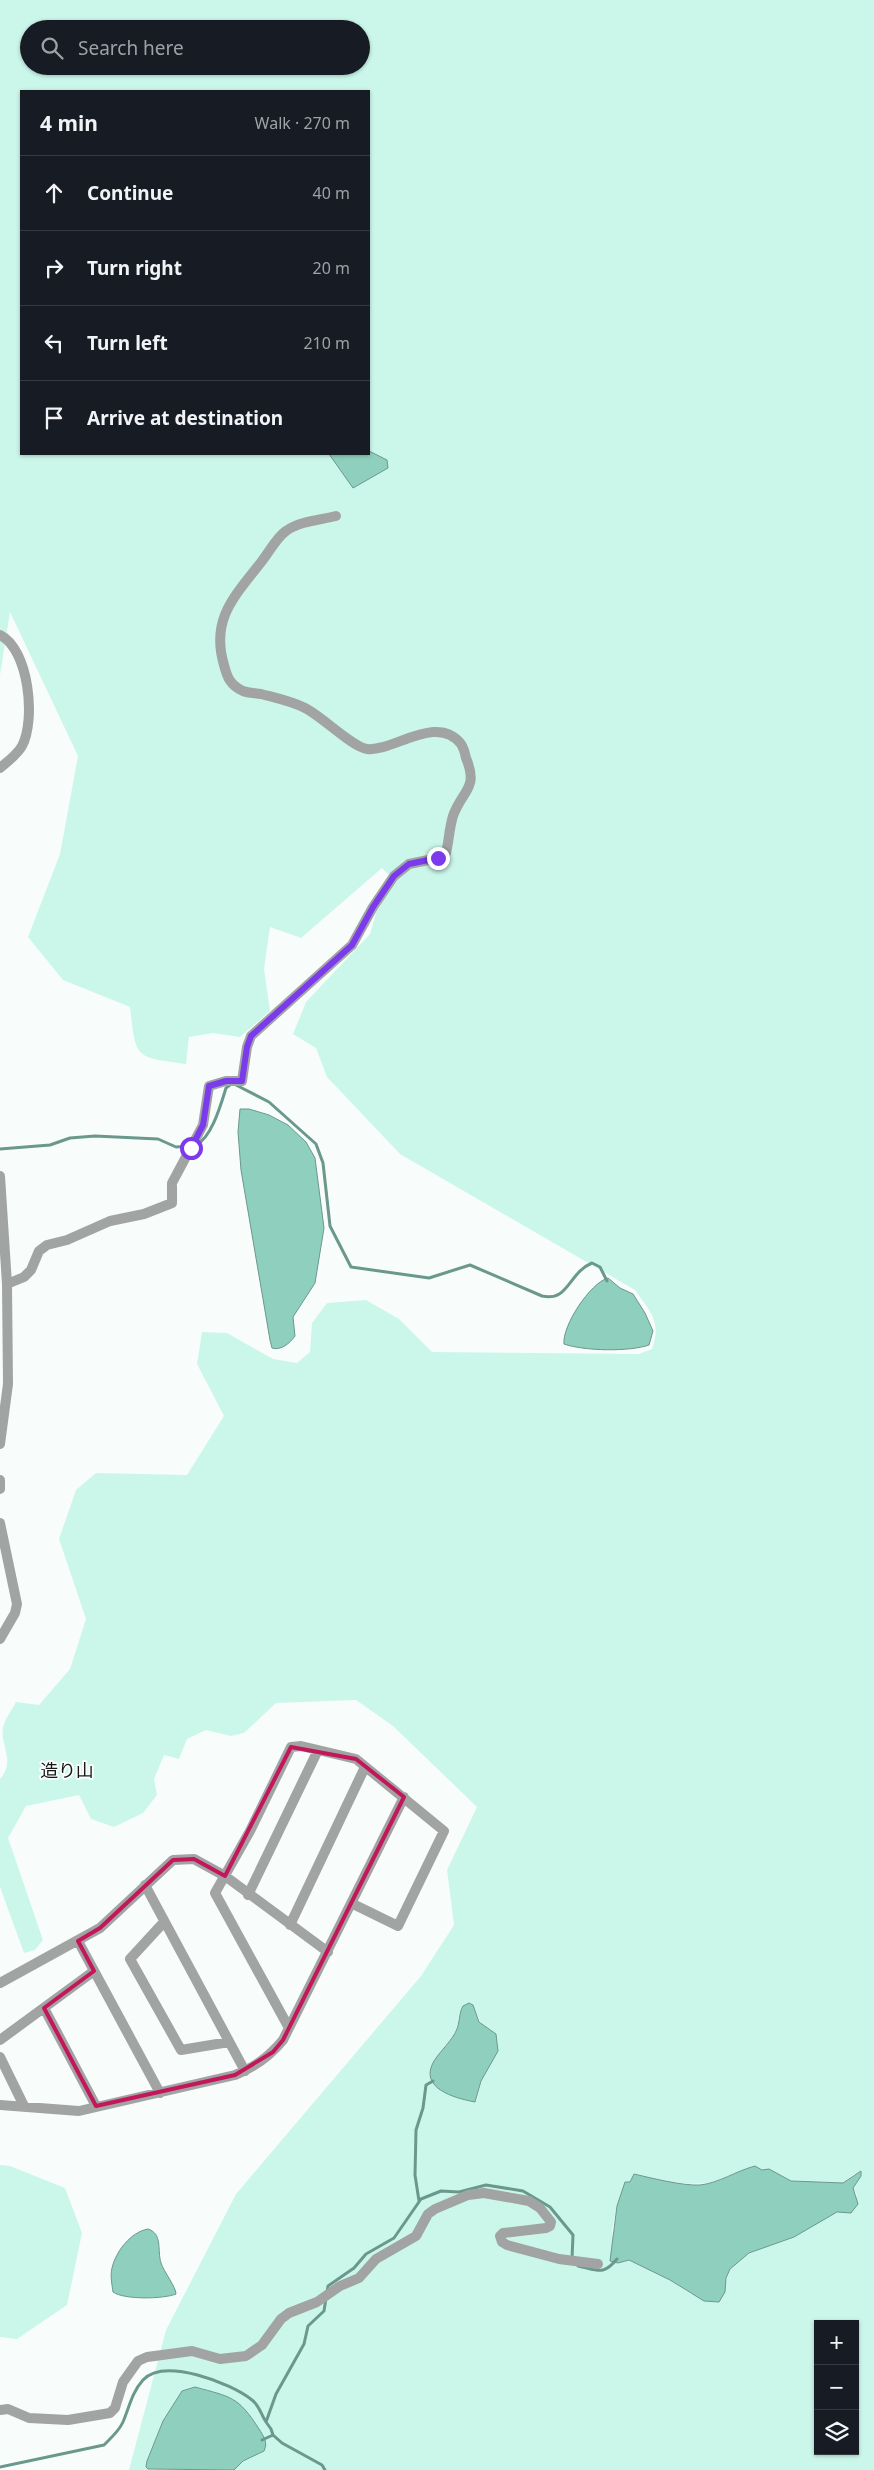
<!DOCTYPE html>
<meta charset="utf-8">
<style>
body{margin:0;font-family:"Noto Sans","Noto Sans JP",sans-serif;background:#242831;color:#f1f3f6}
.controls{position:absolute;right:15px;bottom:15px;display:grid;overflow:hidden;border-radius:0px;box-shadow:0 1px 4px #0004}
.controls button{width:45px;height:45px;display:grid;place-items:center;padding:0;border:0;border-bottom:1px solid #363941;background:#171b24;color:#f1f3f6;font:25px sans-serif}
.stop{position:absolute;width:15px;height:15px;margin:-11px;border:4px solid #7c3aed;border-radius:50%;background:#fff}
.stop.end{background:#7c3aed;border-color:#fff;box-shadow:0 1px 5px #0008}
.list{margin:0;padding:0;list-style:none}
h2{display:flex;justify-content:space-between;align-items:center;height:65px;margin:0;padding:0 20px;font-size:21px}
h2 small{font-size:16px;font-weight:400;color:#9ea1a6}
.list li{display:grid;grid-template-columns:32px 1fr auto;gap:15px;align-items:center;box-sizing:border-box;height:75px;padding:0 20px;border-top:1px solid #363941}
.list b{display:block;font-size:19px;white-space:nowrap}
.list em{font-size:16px;font-style:normal;color:#9ea1a6}
.icon{flex:none;width:28px;height:28px;fill:none;stroke:currentColor;stroke-width:2;stroke-linecap:round;stroke-linejoin:round}
.map{position:relative;flex:none;width:874px;height:2470px;overflow:hidden}
.search{position:absolute;background:#171b24;box-shadow:0 1px 4px #0004;left:20px;top:20px;width:350px;height:55px;display:flex;align-items:center;gap:12px;box-sizing:border-box;padding:0 18px;border-radius:28px;color:#9ea1a6;font-size:19px}
.panel{position:absolute;background:#171b24;box-shadow:0 1px 4px #0004;left:20px;top:90px;width:350px;height:365px;border-radius:0px}
.map>svg:first-child{display:block}
.green{fill:#cbf7ea;fill-rule:evenodd}
.water{fill:#8fcfbe;stroke:#6b988c}
.lines{fill:none;stroke-linecap:round;stroke-linejoin:round}
.stream{stroke:#6b988c;stroke-width:3}
.street{stroke:#a2a4a3;stroke-width:10}
.route{stroke:#7c3aed;stroke-width:6}
.marked{fill:none;stroke:#c2185b;stroke-width:4;stroke-linejoin:round}
.labels{text-anchor:middle;stroke-width:4;stroke-linejoin:round;paint-order:stroke}
.neighbourhood-label{font-size:18px;fill:#161817;stroke:#f8fdfb}
</style>
<div class="map">
<svg width="874" height="2470" viewBox="0 0 874 2470">
<rect width="100%" height="100%" fill="#f8fdfb"/>
<!-- green -->
<path class="green" d="M0,0H874V2470H234L243,2461L264,2451L182,2391C168,2415 156,2435 147,2461L150,2470H129L166,2330L236,2194L421,1976L454,1925L447,1870L477,1807L393,1726L356,1700L276,1703L244,1733L231,1736L206,1730L187,1739L179,1759L164,1755L154,1779L157,1795L143,1813L114,1827L91,1819L79,1795L26,1806L8,1838L43,1940L35,1950L24,1953L0,1887V1779C16,1761 0,1746 3,1728C4,1720 12,1710 16,1702L39,1705L70,1669L86,1619L59,1539L76,1490L96,1473L187,1475L224,1416L197,1364L202,1332L227,1333L273,1359L297,1363L310,1352L312,1323L327,1303L366,1300L399,1319L432,1352L639,1354L652,1349C662,1321 650,1312 635,1290L400,1154L327,1077L316,1048L293,1034L306,1002L370,934L377,910L395,881L382,868L301,938L270,927L264,969L270,1011L240,1037L213,1033L189,1037L186,1064C134,1057 136,1059 130,1007L63,980L28,937L60,854L78,756L10,612L0,675ZM29,29H361V66H29ZM21,91H369V454H21ZM476,2012L482,2025L496,2034L498,2051L481,2081L477,2100L474,2102L447,2094L449,2042L457,2028L460,2013ZM754,2166L791,2181L843,2183L854,2174L861,2176L853,2188L857,2195L843,2213C829,2210 809,2229 796,2236C775,2247 744,2249 730,2270C726,2276 726,2285 725,2292L691,2294L670,2280L629,2260L618,2263L612,2231L617,2206L634,2174C660,2180 693,2189 718,2180C731,2176 742,2169 754,2166ZM818,2324H855V2451H818Z
M0,2165L10,2166L65,2188L82,2233L67,2305L17,2339L0,2337Z"/>
<!-- water -->
<path class="water" d="M369,451L387,460L388,468L353,488L329,454H369Z
M240,1109H249L269,1115L288,1125L306,1142L315,1158L324,1228L315,1283L293,1317L295,1336C290,1343 281,1351 272,1348L270,1340L241,1170L238,1132Z
M608,1278L620,1288L633,1294L645,1313L653,1331L649,1345C629,1352 584,1351 564,1344C562,1326 590,1283 608,1278Z
M469,2003L473,2005L479,2022L496,2034L498,2051L481,2081L475,2102C454,2098 418,2088 434,2061C441,2050 452,2041 457,2029C460,2021 459,2013 463,2006Z
M755,2166L762,2170L769,2169L791,2181L843,2183L861,2171V2176L853,2188L858,2204L851,2213L837,2212L794,2237L749,2253L730,2269L726,2278L725,2292L719,2302L704,2301L670,2280L629,2260L618,2263L610,2261L617,2206L625,2182H630L634,2174C651,2178 683,2186 700,2185C719,2183 736,2171 755,2166Z
M148,2229C163,2234 157,2250 161,2263C164,2272 176,2287 176,2294C164,2299 124,2300 113,2292C112,2285 110,2275 112,2268C116,2251 131,2232 148,2229Z
M195,2387C231,2397 238,2396 259,2429C264,2437 268,2442 264,2451L243,2461L234,2470L148,2469L146,2467L147,2461L163,2421L182,2391Z"/>
<g class="lines">
<!-- stream -->
<path class="stream" d="M236,1085L269,1102L316,1144L323,1163L330,1226L351,1267L429,1278L470,1265L542,1296C569,1302 568,1273 592,1263L600,1267L607,1281
M196,1145C212,1137 221,1104 226,1088L230,1085
M0,1149L50,1145L70,1138L95,1136L158,1139L176,1147L189,1146
M419,2201L415,2175L416,2130L423,2108L426,2085L433,2081
M578,2266C598,2270 603,2276 617,2259
M327,2292L328,2286L354,2268L366,2254L394,2238L421,2199L441,2191L459,2192L486,2185L523,2191L550,2207L573,2235L572,2259
M273,2435L282,2443L322,2465L325,2470
M262,2440L273,2435L271,2429L266,2422L276,2394L304,2344L308,2326L324,2311L326,2298
M0,2467L104,2445C111,2438 119,2431 123,2422C129,2408 132,2392 143,2380C164,2357 231,2383 252,2400C260,2406 261,2415 266,2422"/>
<!-- street -->
<path class="street" d="M0,635C29,649 36,720 22,746C17,755 8,761 0,768
M0,1176L7,1284L8,1384L0,1444
M7,1284L24,1277L31,1270L39,1251L47,1245L67,1240L110,1221L144,1214L172,1203V1183L203,1125L209,1086L226,1081H242L247,1047L251,1036L352,945L373,907L394,876L409,864L438,858L446,853C449,841 449,829 453,816C462,790 479,789 466,758C465,753 463,747 461,744C437,713 393,752 367,749C352,747 323,717 305,708C291,701 276,698 261,694C255,693 248,693 243,691C230,685 227,677 224,665C210,618 236,595 262,561C269,552 277,537 286,531C300,521 320,520 336,516
M0,1480V1489
M0,1523L17,1604L15,1613L0,1639
M145,1885L245,2071
M248,1895L318,1750L356,1759L444,1831L398,1926L353,1904
M164,1922L130,1959L181,2050L229,2042
M290,1925L365,1767
M78,1941L160,2093
M0,1983L100,1928L173,1860L194,1859L225,1876L328,1952
M44,2008L96,2106
M289,2028L215,1893L250,1831L291,1747L301,1746L318,1750
M0,2040L94,1971
M0,2057L24,2106
M0,2105L79,2111L235,2075C255,2067 269,2057 283,2040L404,1797
M0,2410L8,2409L29,2418L68,2420L110,2413L115,2408L123,2382L138,2361L147,2357L192,2351L220,2359L246,2356L262,2345L281,2319L289,2313L317,2302L340,2286L359,2278L376,2259L416,2236L428,2214L435,2209L468,2195L484,2193L529,2201L540,2208L551,2222L550,2226L546,2228L503,2233L500,2236L502,2242L507,2245L559,2259L598,2264"/>
</g>
<g class="lines">
<!-- route -->
<path class="route" d="M191,1148L203,1125L209,1086L226,1081H242L247,1047L251,1036L352,945L373,907L394,876L409,864L438,858"/>
</g>
<!-- marked area -->
<path class="marked" d="M291,1747L356,1759L404,1797L283,2040L273,2052L235,2075L96,2106L44,2008L94,1971L78,1941L100,1928L173,1860L194,1859L225,1876Z"/>
<g class="labels">
<!-- neighbourhood labels -->
<g class="neighbourhood-label">
<text x="67" y="1777">造り山</text>
</g>
</g>
</svg>
<div class="controls">
<button>+</button>
<button>−</button>
<button><svg class="icon" aria-label="layers" viewBox="0 0 24 24"><path d="M12 4l9 5-9 5-9-5zM3 14l9 5 9-5"/></svg></button>
</div>
<div class="stop" style="left:191px;top:1148px"></div>
<div class="stop end" style="left:438px;top:858px"></div>
<div class="search"><svg class="icon" aria-label="search" viewBox="0 0 24 24"><circle cx="10" cy="10" r="6"/><path d="M15 15l6 6"/></svg>Search here</div>
<section class="panel">
<h2>4 min<small>Walk · 270 m</small></h2>
<ul class="list">
<li><svg class="icon" aria-label="ahead" viewBox="0 0 24 24"><path d="M12 20V5M6 11l6-6 6 6"/></svg><div><b>Continue</b></div><em>40 m</em></li>
<li><svg class="icon" aria-label="right" viewBox="0 0 24 24"><path d="M7 20v-9h11M14 6l5 5-5 5"/></svg><div><b>Turn right</b></div><em>20 m</em></li>
<li><svg class="icon" aria-label="left" viewBox="0 0 24 24"><path d="M17 20v-9H6M10 6l-5 5 5 5"/></svg><div><b>Turn left</b></div><em>210 m</em></li>
<li><svg class="icon" aria-label="arrive" viewBox="0 0 24 24"><path d="M6 21V4h12l-3 4 3 4H6"/></svg><div><b>Arrive at destination</b></div></li>
</ul>
</section>
</div>
